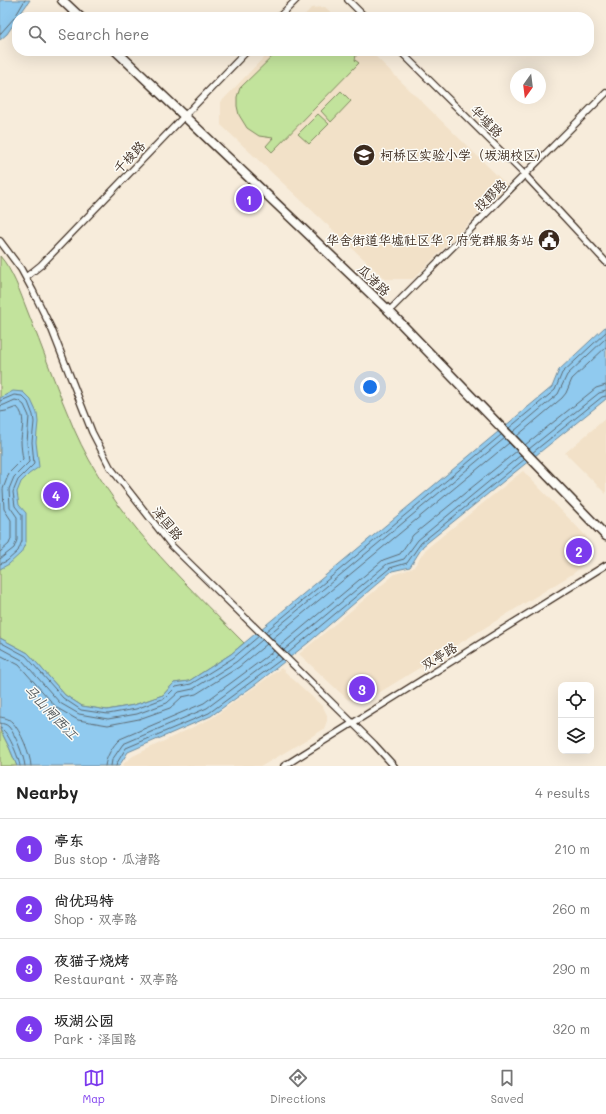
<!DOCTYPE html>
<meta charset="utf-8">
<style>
body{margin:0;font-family:Mali,"LXGW WenKai TC",sans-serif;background:#f2f2f2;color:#222}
.controls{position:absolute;right:12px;bottom:12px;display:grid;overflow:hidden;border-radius:8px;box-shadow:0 4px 16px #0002}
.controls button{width:36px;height:36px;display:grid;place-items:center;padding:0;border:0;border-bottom:1px solid #e0e0e0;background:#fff;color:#222;font:20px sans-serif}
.compass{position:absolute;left:510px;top:68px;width:36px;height:36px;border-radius:50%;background:#fff;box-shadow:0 4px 16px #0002;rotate:194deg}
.you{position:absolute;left:370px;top:387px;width:14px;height:14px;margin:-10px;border:3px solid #fff;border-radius:50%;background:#1a73e8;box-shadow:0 0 0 6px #1a73e833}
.badge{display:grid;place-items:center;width:26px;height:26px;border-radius:50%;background:#7c3aed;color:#fff;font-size:13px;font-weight:700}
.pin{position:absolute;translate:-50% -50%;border:2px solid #fff;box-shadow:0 1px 4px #0006}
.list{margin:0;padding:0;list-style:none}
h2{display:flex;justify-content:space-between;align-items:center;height:52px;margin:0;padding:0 16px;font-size:17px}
h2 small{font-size:13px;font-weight:400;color:#767676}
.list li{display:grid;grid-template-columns:26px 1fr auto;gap:12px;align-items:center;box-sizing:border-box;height:60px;padding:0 16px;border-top:1px solid #e0e0e0}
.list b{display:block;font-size:15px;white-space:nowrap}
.list p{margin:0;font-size:13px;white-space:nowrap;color:#767676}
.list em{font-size:13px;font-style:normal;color:#767676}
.icon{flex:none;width:22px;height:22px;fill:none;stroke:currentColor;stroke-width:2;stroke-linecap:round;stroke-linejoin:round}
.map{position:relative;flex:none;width:606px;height:766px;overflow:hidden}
.search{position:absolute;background:#fff;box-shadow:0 4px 16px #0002;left:12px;right:12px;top:12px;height:44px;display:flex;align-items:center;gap:10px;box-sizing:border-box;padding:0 14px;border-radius:16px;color:#767676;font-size:15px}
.sheet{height:292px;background:#fff}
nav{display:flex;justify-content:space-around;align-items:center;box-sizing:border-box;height:56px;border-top:1px solid #e0e0e0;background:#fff;font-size:11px;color:#767676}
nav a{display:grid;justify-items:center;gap:2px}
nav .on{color:#7c3aed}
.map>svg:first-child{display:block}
.built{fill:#f2e1c8}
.green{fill:#c2e39c;stroke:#7e865d}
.water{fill:#90caef;stroke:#6e8a9b}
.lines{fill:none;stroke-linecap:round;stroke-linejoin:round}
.shore{stroke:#5d6a72;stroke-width:1}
.street-casing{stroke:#3b2a1e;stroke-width:8}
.secondary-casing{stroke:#3b2a1e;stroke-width:11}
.street{stroke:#fdfcf7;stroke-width:5.5}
.secondary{stroke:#fdfcf7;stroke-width:8}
.labels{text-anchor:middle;stroke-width:3;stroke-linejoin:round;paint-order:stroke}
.street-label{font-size:13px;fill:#3b2a1e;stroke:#fdfcf7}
.poi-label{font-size:13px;fill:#3b2a1e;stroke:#fdfcf7;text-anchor:start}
.water-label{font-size:14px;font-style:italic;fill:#545a5d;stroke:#fdfcf7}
</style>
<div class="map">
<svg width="606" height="766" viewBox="0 0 606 766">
<rect width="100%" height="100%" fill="#f7ecdb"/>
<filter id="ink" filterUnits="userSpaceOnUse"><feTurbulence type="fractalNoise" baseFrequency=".025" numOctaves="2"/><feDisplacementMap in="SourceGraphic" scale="8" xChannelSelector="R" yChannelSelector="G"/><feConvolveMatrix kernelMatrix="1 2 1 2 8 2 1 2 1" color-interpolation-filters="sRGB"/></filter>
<g filter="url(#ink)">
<!-- built -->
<path class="built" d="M325,7L336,17H303L311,8Z
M270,51H370L507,185L413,279H385L221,125V102Z
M606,418V494L565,453Z
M523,471L585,535L590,544L589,554L585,563L574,573L372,697L358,702L347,699L299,654L395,574L413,568L426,549Z
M281,668L323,707L327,715V721L324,729L262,766H123V764L133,756L212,718Z"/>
<!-- green -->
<path class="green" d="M278,51H357L355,60L359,63L272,152L266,146L273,138L259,136L247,128L239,115L237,106V97L240,88Z
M341,91L351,101L331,122L321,111Z
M318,114L329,124L309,144L298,134Z
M0,256C13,271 20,292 27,310C43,349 57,390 74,429C111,514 180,578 244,643L231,654L189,681L174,683L163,695L134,705L107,710L82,706L65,695L28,653L0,638Z
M0,729L9,747L17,766H0Z"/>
<!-- water -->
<path class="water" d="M0,0H30L18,17H17V19L7,34L0,40Z
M606,326V399L423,546L410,567L392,571L308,643L256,684L211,716L128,752L119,766H17L9,747L0,729V638L28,653L65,695L82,706L107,710L134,705L163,695L174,683L189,681L231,654L552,387L559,370Z
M13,391L23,392L31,400L37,413L38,422L36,442L39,467L29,474L21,482L17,492L19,505L26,513V542L21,553L9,564L0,569V398Z"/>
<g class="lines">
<!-- shore -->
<path class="shore" d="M0,34L15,17L25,0
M0,401L14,395L22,396L28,402L33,415L34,422L32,442L34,464L18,480L13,492L15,506L22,515V541L18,551L7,561L0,564
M0,406L4,405L15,400L19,401L24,405L29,416L27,443L29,462L14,477L9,489L10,507L17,517V540L14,548L0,559
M0,412L6,411L17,407C26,416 22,428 21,440C21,447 22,453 23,459L9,473L3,489L4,509L11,520V539L9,544L0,552
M509,428L555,390L562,373L606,332
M513,432L558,394L567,375L606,338
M517,436L562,398L566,393L572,379L606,347
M525,445L596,388L606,385
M529,449L599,393L606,391
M532,453L602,397L606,396
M265,632L501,435
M268,635L505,438
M272,639L509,443
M0,642L26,656L63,698L81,710L108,714L136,709L165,698L176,687L191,684L233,658L259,636
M280,646L383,560L400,554L413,535L517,451
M0,648L22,660L60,703L79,714L108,719L137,714L167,703L179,692L193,689L236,662L262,640
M284,650L387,564L404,559L418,540L521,455
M287,654L390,568L407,563L421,543L525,459
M0,655L19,665L57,708L78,720L108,725L139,719L170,708L182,697L196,694L239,667L267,644
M0,717C5,718 8,718 12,722C20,729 31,756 31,766
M0,723C4,724 6,724 9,727C15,734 24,756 25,766
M0,728C8,730 19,758 20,766
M105,766C106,757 113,745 120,739L204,703L274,651
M111,766L112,760L123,744L207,708L278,655
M116,766L117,763L126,748L209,713L282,659"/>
<!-- street casing -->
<g class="street-casing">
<path id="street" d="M348,0L365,17
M279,17L296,0
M400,51L525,175L606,262
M0,241L21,269L33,291L52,330L92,432L110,467L172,546L374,744L394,766
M26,277L41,265L247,51
M389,311L606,93
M284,766L606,565"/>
</g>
<!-- secondary casing -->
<g class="secondary-casing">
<path id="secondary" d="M62,0L80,17
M116,51L389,311L606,536"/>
</g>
<!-- street -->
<use href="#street" class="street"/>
<!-- secondary -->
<use href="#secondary" class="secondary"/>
</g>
</g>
<!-- icons -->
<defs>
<g id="school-disc" transform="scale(1.15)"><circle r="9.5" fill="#3b2a1e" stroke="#fdfcf7"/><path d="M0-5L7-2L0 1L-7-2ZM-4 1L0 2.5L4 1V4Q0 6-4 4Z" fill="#fff"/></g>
<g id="civic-disc" transform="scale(1.15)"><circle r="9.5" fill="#3b2a1e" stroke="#fdfcf7"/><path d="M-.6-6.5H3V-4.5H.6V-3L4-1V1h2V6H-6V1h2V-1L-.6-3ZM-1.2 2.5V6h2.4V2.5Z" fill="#fff"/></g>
</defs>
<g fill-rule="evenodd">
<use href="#school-disc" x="364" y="155"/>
<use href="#civic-disc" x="549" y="240"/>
</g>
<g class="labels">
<!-- street labels -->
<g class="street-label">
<text transform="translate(487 121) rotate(45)" y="5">华墟路</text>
<text transform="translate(129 157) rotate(-46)" y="5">千梭路</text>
<text transform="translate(490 195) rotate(-45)" y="5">投醪路</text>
<text transform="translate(374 280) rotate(44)" y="5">瓜渚路</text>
<text transform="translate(168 523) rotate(51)" y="5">泽国路</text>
<text transform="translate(439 656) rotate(-32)" y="5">双亭路</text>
</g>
<!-- poi labels -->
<g class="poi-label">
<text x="380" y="160">柯桥区实验小学（坂湖校区）</text>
<text x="534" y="245" text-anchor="end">华舍街道华墟社区华？府党群服务站</text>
</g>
<!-- water labels -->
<g class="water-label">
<text transform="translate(51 712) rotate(46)" y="5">马山闸西江</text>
</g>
</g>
</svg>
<div class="controls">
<button><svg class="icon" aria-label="locate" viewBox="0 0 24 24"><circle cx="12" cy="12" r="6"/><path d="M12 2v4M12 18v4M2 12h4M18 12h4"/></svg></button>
<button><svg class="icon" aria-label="layers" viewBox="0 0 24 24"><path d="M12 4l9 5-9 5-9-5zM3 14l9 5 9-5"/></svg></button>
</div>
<svg class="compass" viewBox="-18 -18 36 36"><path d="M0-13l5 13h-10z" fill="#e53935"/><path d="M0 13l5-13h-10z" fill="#767676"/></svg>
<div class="you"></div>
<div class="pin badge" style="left:249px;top:199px">1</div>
<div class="pin badge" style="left:579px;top:551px">2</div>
<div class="pin badge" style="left:362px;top:689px">3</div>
<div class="pin badge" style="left:56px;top:495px">4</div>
<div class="search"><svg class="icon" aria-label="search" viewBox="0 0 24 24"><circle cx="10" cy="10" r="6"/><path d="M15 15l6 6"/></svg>Search here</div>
</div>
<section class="sheet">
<h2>Nearby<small>4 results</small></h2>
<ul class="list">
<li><span class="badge">1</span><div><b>亭东</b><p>Bus stop · 瓜渚路</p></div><em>210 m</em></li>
<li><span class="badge">2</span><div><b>尚优玛特</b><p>Shop · 双亭路</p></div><em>260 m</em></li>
<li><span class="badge">3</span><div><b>夜猫子烧烤</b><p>Restaurant · 双亭路</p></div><em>290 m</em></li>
<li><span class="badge">4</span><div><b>坂湖公园</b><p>Park · 泽国路</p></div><em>320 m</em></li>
</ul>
</section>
<nav>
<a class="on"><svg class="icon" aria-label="map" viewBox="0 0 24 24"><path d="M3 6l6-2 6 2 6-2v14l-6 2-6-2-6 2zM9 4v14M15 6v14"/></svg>Map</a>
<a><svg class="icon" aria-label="directions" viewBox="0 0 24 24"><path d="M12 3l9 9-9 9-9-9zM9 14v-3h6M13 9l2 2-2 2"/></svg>Directions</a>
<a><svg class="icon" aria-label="saved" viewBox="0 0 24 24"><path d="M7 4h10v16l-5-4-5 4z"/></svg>Saved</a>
</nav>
